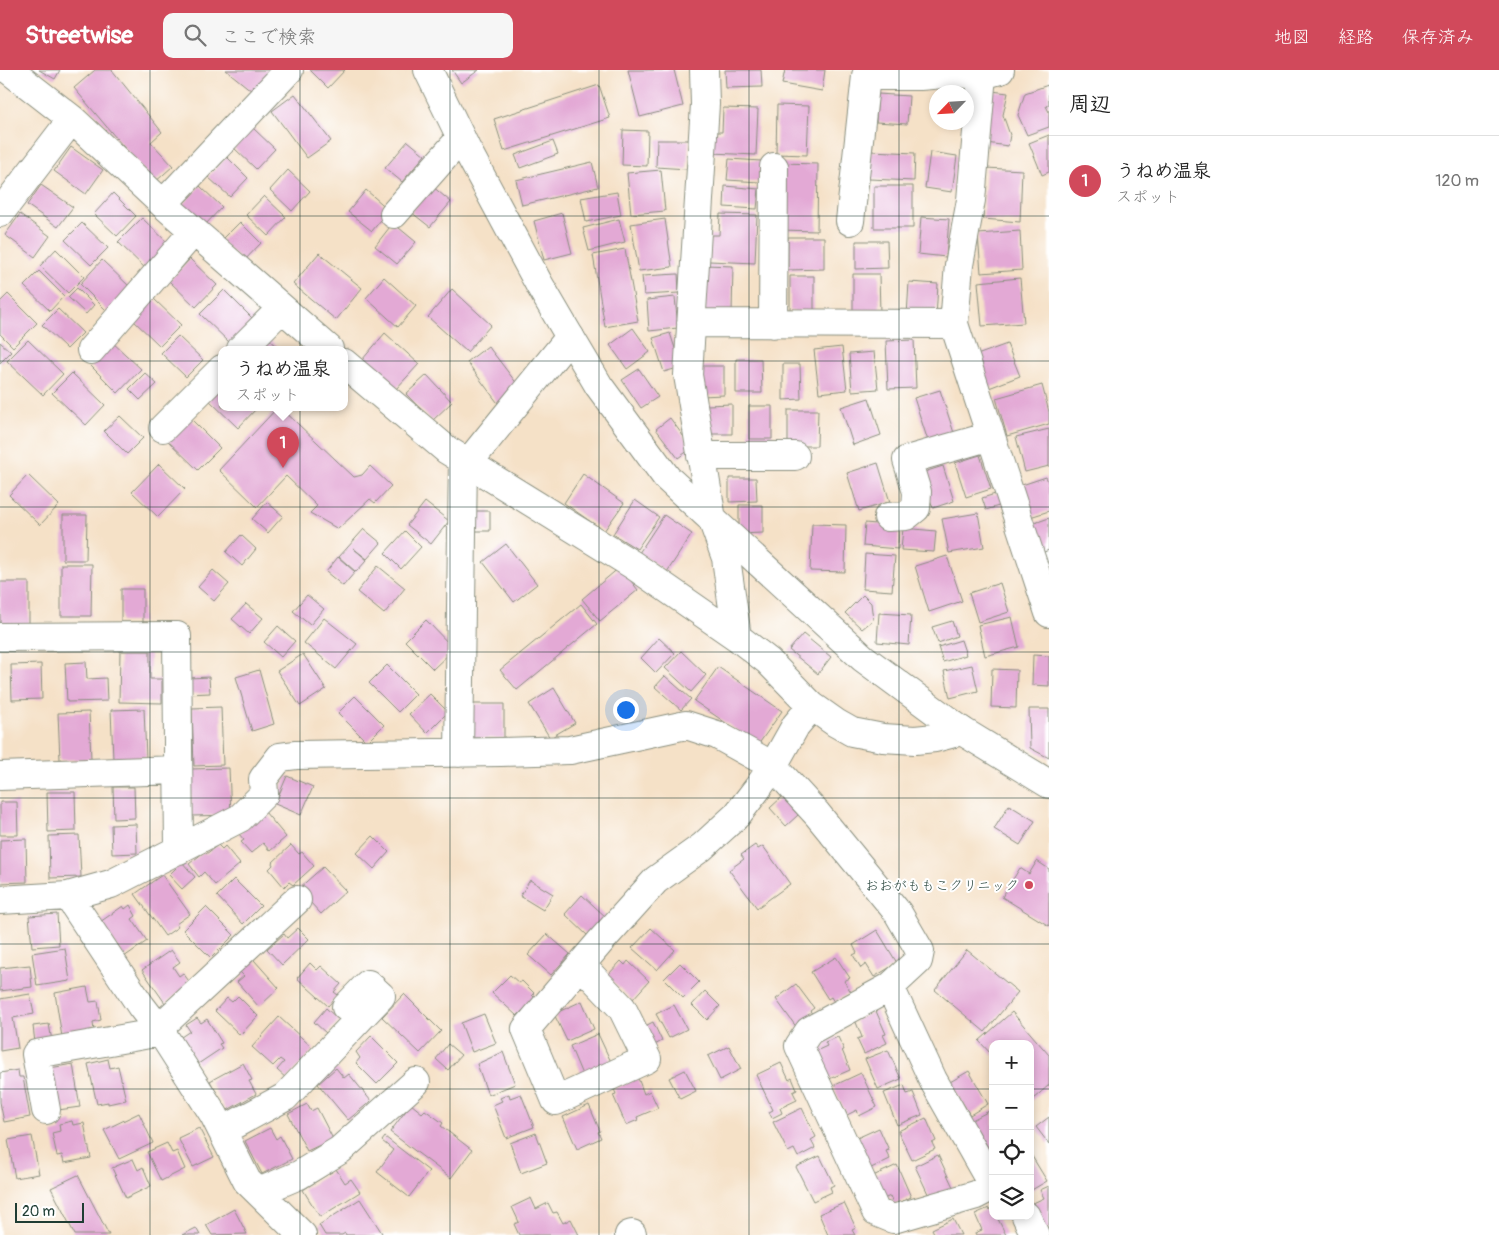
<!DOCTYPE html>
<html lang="ja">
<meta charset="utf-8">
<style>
body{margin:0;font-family:Pangolin,"Klee One",sans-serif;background:#f6f6f6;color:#222}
.controls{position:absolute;right:15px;bottom:15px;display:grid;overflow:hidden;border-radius:10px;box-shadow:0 2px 8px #0003}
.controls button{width:45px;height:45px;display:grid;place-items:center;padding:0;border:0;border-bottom:1px solid #e0e0e0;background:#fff;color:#222;font:25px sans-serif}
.compass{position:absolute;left:929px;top:15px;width:45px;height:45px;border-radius:50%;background:#fff;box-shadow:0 2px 8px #0003;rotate:245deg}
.scale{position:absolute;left:15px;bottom:12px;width:69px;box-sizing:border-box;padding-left:5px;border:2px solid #1f3d34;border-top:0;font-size:14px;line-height:18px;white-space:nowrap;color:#1f3d34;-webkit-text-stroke:4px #fff;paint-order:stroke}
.you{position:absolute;left:625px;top:639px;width:18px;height:18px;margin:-12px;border:4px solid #fff;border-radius:50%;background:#1a73e8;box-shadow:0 0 0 8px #1a73e833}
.badge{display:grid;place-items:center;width:32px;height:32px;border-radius:50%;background:#d1495b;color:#fff;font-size:16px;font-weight:700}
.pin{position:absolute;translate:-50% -41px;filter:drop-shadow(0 1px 2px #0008)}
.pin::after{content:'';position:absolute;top:26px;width:18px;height:15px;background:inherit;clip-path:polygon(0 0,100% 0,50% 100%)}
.popup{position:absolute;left:218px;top:276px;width:130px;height:65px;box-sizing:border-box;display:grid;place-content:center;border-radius:10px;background:#fff;filter:drop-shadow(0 1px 4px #0005);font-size:16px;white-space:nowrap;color:#767676}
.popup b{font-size:19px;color:#222}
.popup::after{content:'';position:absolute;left:50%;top:100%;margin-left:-10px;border:10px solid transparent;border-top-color:#fff}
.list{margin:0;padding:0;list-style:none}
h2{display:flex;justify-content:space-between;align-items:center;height:65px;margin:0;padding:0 20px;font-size:21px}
h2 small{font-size:16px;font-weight:400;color:#767676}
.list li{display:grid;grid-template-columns:32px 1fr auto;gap:15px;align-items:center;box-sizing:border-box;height:90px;padding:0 20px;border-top:1px solid #e0e0e0}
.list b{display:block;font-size:19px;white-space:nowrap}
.list p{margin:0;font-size:16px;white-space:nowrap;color:#767676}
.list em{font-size:16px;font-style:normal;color:#767676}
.icon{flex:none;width:28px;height:28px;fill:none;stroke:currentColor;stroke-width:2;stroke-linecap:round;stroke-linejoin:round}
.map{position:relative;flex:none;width:1049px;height:1165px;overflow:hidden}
header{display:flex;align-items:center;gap:30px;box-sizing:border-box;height:70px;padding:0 25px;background:#d1495b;color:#fff}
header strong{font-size:24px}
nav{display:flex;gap:28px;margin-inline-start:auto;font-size:18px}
.search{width:350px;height:45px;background:#f6f6f6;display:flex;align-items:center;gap:12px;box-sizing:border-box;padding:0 18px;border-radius:10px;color:#767676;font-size:19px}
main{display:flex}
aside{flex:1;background:#fff}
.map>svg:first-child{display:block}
.building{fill:#e3a9d5}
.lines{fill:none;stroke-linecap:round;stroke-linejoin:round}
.minor-casing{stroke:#8a8f7e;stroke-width:30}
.tertiary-casing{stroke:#8a8f7e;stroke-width:30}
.minor{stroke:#fff;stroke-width:28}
.tertiary{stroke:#fff;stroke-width:28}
.grid{fill:none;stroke:#1f3d34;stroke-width:1;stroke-opacity:0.55}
.poi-dot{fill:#d1495b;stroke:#fff;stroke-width:2}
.labels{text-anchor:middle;stroke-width:4;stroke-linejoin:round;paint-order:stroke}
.poi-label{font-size:14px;fill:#1f3d34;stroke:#fff;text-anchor:end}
</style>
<header>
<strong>Streetwise</strong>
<div class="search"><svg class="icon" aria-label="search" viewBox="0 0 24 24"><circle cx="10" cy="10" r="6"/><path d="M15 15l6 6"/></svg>ここで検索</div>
<nav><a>地図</a><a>経路</a><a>保存済み</a></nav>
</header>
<main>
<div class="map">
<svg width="1049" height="1165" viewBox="0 0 1049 1165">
<rect width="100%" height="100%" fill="#fff"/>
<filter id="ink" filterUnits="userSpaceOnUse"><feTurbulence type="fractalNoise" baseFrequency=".02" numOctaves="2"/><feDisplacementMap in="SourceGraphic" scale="10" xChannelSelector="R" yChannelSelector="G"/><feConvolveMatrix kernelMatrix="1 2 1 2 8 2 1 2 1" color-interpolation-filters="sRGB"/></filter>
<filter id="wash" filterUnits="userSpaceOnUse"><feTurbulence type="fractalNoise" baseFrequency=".0096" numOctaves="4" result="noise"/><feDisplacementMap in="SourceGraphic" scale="20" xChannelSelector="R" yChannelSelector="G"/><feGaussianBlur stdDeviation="1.12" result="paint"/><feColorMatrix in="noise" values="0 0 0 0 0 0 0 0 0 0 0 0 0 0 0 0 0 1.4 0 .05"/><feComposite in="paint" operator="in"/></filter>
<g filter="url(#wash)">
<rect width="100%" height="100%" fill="#f5e1c7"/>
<g id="blocks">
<!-- building -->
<path class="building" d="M39,0H60L55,9Z
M95,0H112L162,62L151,72L173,96L154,113L74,18Z
M226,0H278L257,25Z
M310,0H345L328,18Z
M452,0H479L461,13Z
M628,0H674L683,36L640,47Z
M725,0H761L762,17L726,18Z
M785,0H825L822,21L782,14Z
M599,15L610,48L504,81L494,49Z
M1048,15L1049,34L1046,36L1049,42V57L1027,65L1018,45L1025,23Z
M940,16L970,20L966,37V22H939Z
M992,21L1008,23L1003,45L1010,65L1008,76L986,73Z
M295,24L331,71L307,88L272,41Z
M878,24L909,26L907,54L876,52Z
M777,35L809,36L807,85L776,84Z
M723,38L758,39L756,85L712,83L713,62H722Z
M253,58L275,79L256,99L234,78Z
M623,60L648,61L647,96L622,95Z
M1049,65V102L1042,105L1029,73Z
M657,70H689L687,99L656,97Z
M408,71L425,85L402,112L385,98Z
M553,71L558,84L520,98L515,85Z
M71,77L103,100L86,124L54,101Z
M871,81L915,83L914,111L869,109Z
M930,82L957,86L952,122L925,118Z
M227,87L248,108L230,127L208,107Z
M729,89L761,91L760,112L727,110Z
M592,92L598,117L522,135L516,110Z
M781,93L818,94L817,161L780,160Z
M986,98L1022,100L1020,152L983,149Z
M288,100L310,121L292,141L270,120Z
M661,100L665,141L631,144L627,103Z
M41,115L73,137L58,157L27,135Z
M200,116L222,137L204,156L182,135Z
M432,116L451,132L430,157L411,142Z
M725,116L759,119L757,139L724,137Z
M874,116H913V158H874Z
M366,120L389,140L372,161L348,142Z
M617,122L621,145L586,152L581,128Z
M113,123L136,146L117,166L94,144Z
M264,126L286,147L268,166L246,145Z
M562,143L572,183L544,190L534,151Z
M20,144L50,166L35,187L5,165Z
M720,144L757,145L755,193L709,191L710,165H719Z
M921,147L949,149L946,187L918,184Z
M142,148L170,175L147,200L118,172Z
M619,149L625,172L589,181L583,158Z
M665,149L672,197L639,201L631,154Z
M240,152L261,173L243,192L221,171Z
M82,153L108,178L91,195L65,170Z
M393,153L416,172L397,194L375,176Z
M1020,161L1022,200L981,203L978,164Z
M788,167H824V199L788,200Z
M856,171H887L888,198L856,199Z
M56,179L84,207L68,223L40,196Z
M625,179L638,251L605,257L593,185Z
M319,183L362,218L336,250L293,214Z
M190,189L217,215L196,237L169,211Z
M102,190L131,218L108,242L80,214Z
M705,195L733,196L732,243H705Z
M39,201L64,226L50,241L24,216Z
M678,204L679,223L644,225L642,206Z
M853,204H879L880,243H853Z
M790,206H814V242L790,241Z
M384,207L416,236L398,257L366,228Z
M1020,208L1024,253L982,256L978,212Z
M909,212L938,214L936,248L907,246Z
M77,218L94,235L86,244L68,227Z
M452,219L491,255L467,282L428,247Z
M224,220L255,251L232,275L200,244Z
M8,224L37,253L13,277L0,264V232Z
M675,227L678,258L649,261L647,230Z
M153,228L181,255L160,276L132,249Z
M58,239L83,263L67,279L42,255Z
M633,258L650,282L627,299L610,275Z
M385,263L419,294L395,320L362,290Z
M670,263L681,297L664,302L653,268Z
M178,266L203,290L186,307L161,283Z
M266,266L280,279H253Z
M28,270L63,304L43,325L7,291Z
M914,270L916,318L888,319L886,271Z
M111,271L141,299L118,323L89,294Z
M0,272L11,282L0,293Z
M1007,274L1020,306L989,318L977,285Z
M488,276L521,319L500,336L467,292Z
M842,277L847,320L819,323L814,280Z
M874,282L878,319L852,321L849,284Z
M736,289H761L762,323H736Z
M783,294H800L801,329L783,330Z
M701,296H724V325L701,326Z
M639,299L658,327L641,338L622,310Z
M72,303L105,335L86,355L52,323Z
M145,303L157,314L140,330L129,319Z
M427,305L452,332L432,351L406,324Z
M222,315V337L257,338L238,358L208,329Z
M1042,315L1049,342V354L1007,366L996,328Z
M940,320L954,363L928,371L914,328Z
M869,328L881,365L853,375L841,337Z
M732,334V364H706V335Z
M749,336H772V369H749Z
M278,337H280L354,407L362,405L370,396L391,416L375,433L370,429L338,459L310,443L317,436L286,406L257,437L219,400Z
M788,340H818L817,376H788Z
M120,346L143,368L127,384L104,361Z
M188,346L220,378L198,400L166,369Z
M670,348L692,378L678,388L656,359Z
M1049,359V396L1025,402L1016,367Z
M980,385L991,419L966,427L955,393Z
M878,393L890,432L859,441L847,403Z
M159,394L185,419L158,447L132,422Z
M943,396L954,431L933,438L921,403Z
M583,404L624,433L604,461L564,433Z
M28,405L59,435L40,455L9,425Z
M1046,407L1049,414V441L1027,448L1016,417Z
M729,408H756L757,431L729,432Z
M1002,422L1005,434L986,440L982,428Z
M635,430L659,447L637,479L613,464Z
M267,432L283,446L268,463L252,449Z
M425,432L449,451L431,474L407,455Z
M739,435H763V463L739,464Z
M468,441H490V461H467Z
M978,443L984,477L949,483L942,449Z
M63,445H87L86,490H63Z
M664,445L692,464L667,502L639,483Z
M1049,448V480L1039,484L1029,455Z
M865,453L899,456L898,479L863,476Z
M812,454L846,455L845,502L810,501Z
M903,458L936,461L934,482L901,480Z
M364,459L381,473L367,489L353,478L367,490L356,502L339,487Z
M405,461L421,477L401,499L385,483Z
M241,465L256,479L242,496L226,482Z
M506,474L537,514L514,532L483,492Z
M865,484L895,486L892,521L863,519Z
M947,486L962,531L929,542L915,496Z
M338,487L355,502L343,516L326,502Z
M61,494H92L91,546H61Z
M378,496L405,518L384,544L357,522Z
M620,497L638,520L600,551L582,529Z
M213,500L229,514L214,531L198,517Z
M0,512H29V555H0Z
M1000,513L1009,542L978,552L969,523Z
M121,519H143V552H121Z
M307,525L324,539L310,555L293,541Z
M863,525L871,533L873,550L862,559L845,543Z
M246,534L263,548L249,564L232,549Z
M581,534L597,554L517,620L500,600Z
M879,543L911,545L909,575L877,572Z
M1012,547L1019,577L985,586L978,555Z
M324,548L357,574L336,599L304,573Z
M426,550L454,579L433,599L405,571Z
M952,551L957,566L938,573L932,557Z
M278,556L295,571L281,587L264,572Z
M803,564L831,587L818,604L789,580Z
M659,568L675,583L656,603L641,588Z
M961,570L966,585L943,592L938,577Z
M120,581H150V609H162V633L119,632Z
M681,581L706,605L691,622L665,598Z
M303,584L326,619L300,636L277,601Z
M1033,585L1049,586V616L1032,615Z
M86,592L87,609L106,608L107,631L67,632L65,593Z
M41,594L42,629L12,630L11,595Z
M387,595L416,624L398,642L369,613Z
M972,595L978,621L950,628L944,601Z
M718,597L782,641L758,675L694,631Z
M992,599L1017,600L1016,638L991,637Z
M259,600L274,654L252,661L236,607Z
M665,606L691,629L681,640L655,617Z
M209,607L210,623L189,624V608Z
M554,618L575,653L550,668L529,634Z
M430,624L448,642L427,663L409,644Z
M355,626L384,655L367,672L338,643Z
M468,634H504V668H468Z
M221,637L223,695L194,696L192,638Z
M144,639L146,687L113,689L111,640Z
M1029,639H1049V688L1030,678Z
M89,642L91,689L60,690L58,643Z
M229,698L231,745L192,746L190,699Z
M287,706L313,717L301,745L275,734Z
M113,717H134L135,748L114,749Z
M47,722H75L76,761L48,762Z
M782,727L798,745L786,756L770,738Z
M0,732H17L18,765H0Z
M1009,735L1035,751L1020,775L994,759Z
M265,742L286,767L270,781L263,773L251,783L241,772L244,770L239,764Z
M136,754L137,783L112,784L111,755Z
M79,765L81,807L50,808L49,766Z
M373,766L389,782L374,799L357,783Z
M26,769L27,812L0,813V770Z
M218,775L222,779L225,776L240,794L215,815L204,802L199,807L189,794L204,782L206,784Z
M291,775L299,784L302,782L314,796L293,815L289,812L284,817L269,799L273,795L272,793Z
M755,775L758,779L763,776L790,814L757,838L729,800L744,789L741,785Z
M1037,791L1049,799V856L1002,827L1020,798L1029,804Z
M182,792L195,807L182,819L169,805Z
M323,797L346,821L321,844L298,819Z
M162,805L190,844L176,854L178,857L165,866L135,824Z
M234,809L261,836L243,854L217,826Z
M530,810L553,824L543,840L520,826Z
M582,825L606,847L588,866L565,844Z
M130,835L136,846L132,849L147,871L124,887L100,852L123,836L125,839Z
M206,837L234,865L211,888L183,860Z
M57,844L59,875L32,877L29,846Z
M298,858L309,869L282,895L267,879L284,864L287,868Z
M651,858L675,880L657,900L632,878Z
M877,860L897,893L874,907L866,894L861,898L853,885L857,883L853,875Z
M547,864L570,884L551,905L528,885Z
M65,878L70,911L37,916L32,883Z
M171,880L180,892L173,897L179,906L183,903L191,914L165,933L142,900Z
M967,880L1018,922L985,962L935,920Z
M836,887L850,908L844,911L851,922L834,932L831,927L828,929L811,902Z
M254,890L279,918L259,937L237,912L244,906L240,902Z
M621,891L625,895L628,891L649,911L632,930L607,906Z
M310,893L317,900L321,896L341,914L334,922L338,925L328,936L297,908Z
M680,893L699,912L683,928L664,909Z
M30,895L32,917L0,921V898Z
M510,905L519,913L522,911L534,923L532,925L535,928L517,946L492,923Z
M796,914L814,938L810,941L814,946L797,958L776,929Z
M87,917L90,932L98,931L101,950L93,952L94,962L62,967L55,923Z
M705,921L720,936L707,950L692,935Z
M30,924L34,944L13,948L18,978L0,981V929Z
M404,924L441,961L420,983L382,947Z
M238,926L258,946L240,965L215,941L227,928L232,932Z
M582,931L594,959L567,971L554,944Z
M674,935L687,959L669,968L656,944Z
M326,938L339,950L327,964L314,952Z
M876,941L886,964L883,965L887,973L864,984L857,969L862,967L855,950Z
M1012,942L1049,985V1015L1032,1030L1030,1029V974H993V986L979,971Z
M484,944L496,973L472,982L461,953Z
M279,947L314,979L287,1009L277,1000L284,992L280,989L273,996L252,977Z
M197,948L201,953L207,949L222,973L219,974L222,978L198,994L181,967L190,961L186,955Z
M653,952L662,971L649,978L639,959Z
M49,954L52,971L35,973L33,956Z
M598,964L612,994L583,1007L570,976Z
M371,966L398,993L377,1014L356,993L360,988L356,982Z
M838,967L844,980H842L850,1000L827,1010L817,989L820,988L816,981L827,976L825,972Z
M448,974L461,985L448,1000L436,989Z
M729,976L741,999L720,1010L708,986Z
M888,980L901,1009L878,1019L865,989Z
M503,982L515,1014L488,1025L477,994Z
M108,989L110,998L118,996L126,1030L108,1034V1032L97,1034L88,994Z
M243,993L252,1010L249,1011L256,1024L226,1041L210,1011Z
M781,993L789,1010L792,1008L797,1020L793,1022L797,1030L780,1038L782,1043L772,1048L769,1042L773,1040L756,1005Z
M73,994L80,1037L58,1040L50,998Z
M336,998L344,1008L349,1004L371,1031L348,1050L318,1014Z
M18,1000L19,1007H23L30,1047L4,1052L0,1032V1003Z
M685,1000L696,1021L680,1029L669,1008Z
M969,1001L988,1034L970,1045L950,1012Z
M861,1003L877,1037L859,1046L857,1040L847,1045L833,1016Z
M638,1008L644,1024L650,1021L658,1038L637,1047L638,1050L626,1055L613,1025L616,1024L614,1019Z
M904,1015L907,1024L913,1022L922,1045L897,1055L884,1023Z
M509,1024L510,1028L521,1024L534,1057L506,1068L493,1035L502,1031L500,1028Z
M307,1034L311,1041L317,1038L333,1069L307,1081L288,1044Z
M411,1034L422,1043L425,1040L443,1053L441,1056L472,1080L451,1108L390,1062Z
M589,1035L600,1061L598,1062L601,1068L577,1079L563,1047Z
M802,1038L816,1067L811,1070L815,1078L798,1087L794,1079L788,1082L773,1052Z
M993,1039V1086L972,1050Z
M139,1043L153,1073L119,1089L104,1060Z
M1049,1047V1074L1036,1057Z
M926,1048L936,1071L932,1073L935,1079L912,1090L898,1061Z
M72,1051L73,1055L84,1053L91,1088L64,1093L62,1085L57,1086L52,1063L60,1061L59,1054Z
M199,1058L214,1087L193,1097L178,1068Z
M270,1058L276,1069L280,1066L292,1089L262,1104L245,1071Z
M879,1058L889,1080L886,1081L890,1089L869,1099L855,1069Z
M536,1063L547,1093L521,1103L510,1073Z
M32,1066L39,1104L15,1108L8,1070Z
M385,1067L429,1101L409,1127L377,1102L393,1080L382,1071Z
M167,1073L172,1083L177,1081L185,1099L161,1111L147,1082Z
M1030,1083L1047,1111L1030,1121Z
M938,1085L953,1117L930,1128L915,1096Z
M820,1086L834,1115L830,1117L832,1122L813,1131L796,1097Z
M133,1089L138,1100L143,1097L151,1116L126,1128L112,1098Z
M897,1095L911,1127L894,1135L890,1126L884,1129L873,1106Z
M336,1099L345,1113L351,1109L360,1122L320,1147L303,1120Z
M78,1105L109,1165H75L51,1118Z
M1049,1116V1158L1044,1161L1031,1134L1044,1128L1040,1120Z
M531,1128L536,1139L548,1133L553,1143L557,1142L563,1153L571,1149L579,1165H519L514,1154L519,1152L512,1137Z
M360,1129L382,1163L379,1165H346L345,1163L342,1165H325L319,1155Z
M844,1133L856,1158L852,1160L855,1165H828L819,1144Z
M989,1138L990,1140L993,1139V1146H1004L998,1149L1006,1165H976L975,1163L982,1160L975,1144Z
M234,1139L247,1164L212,1165L206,1155Z
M953,1149L961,1165H935L932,1159Z
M196,1158L200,1165H182Z"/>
</g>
</g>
<g filter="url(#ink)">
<use href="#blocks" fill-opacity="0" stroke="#8a8f7e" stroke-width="1"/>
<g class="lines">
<!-- minor casing -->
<g class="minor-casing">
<path id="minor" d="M9,0L72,49L163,134L329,279
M704,0L705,34L688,305L712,449L726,488L737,567
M1000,0L982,5L971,130L959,195L954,254L1049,543
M163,134L289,0
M0,143L72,49
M394,144L461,68
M850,151L866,6H920L955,3L982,5
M691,253L954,254
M773,254L774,97
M241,279L282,238
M91,280L194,161
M344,293L447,380L633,495L737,567L768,591L812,636L836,653L852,662L883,668L915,670L935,668L962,661
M163,358L222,299
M701,386H795
M468,393L570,267
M888,447L906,446L916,438L917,422L907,390L991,366
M0,567L177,566L179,780
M459,683L463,390
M0,706L178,700
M68,826L141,936L161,962L214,1045L247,1111L302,1165
M0,830L68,826L111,814L240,748L264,724L263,709L280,687L296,685L501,682L570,680L686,655L717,665L773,696L817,744L898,843L920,881L918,891L890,917L933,1010L993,1116L976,1125L893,1149L876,1142L799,976L809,961L890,917
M581,895L622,938L647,989L556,1031L526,959L601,871L656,810L702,777L737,745L757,719L773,696L796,655L812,636
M158,959L297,830
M46,1040L36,984L161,962
M222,1061L285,1027L381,926L368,914L346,937
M259,1122L299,1105L340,1080L416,1012
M1026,1146L1035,1165
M629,1165L632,1164"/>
</g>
<!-- tertiary casing -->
<g class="tertiary-casing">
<path id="tertiary" d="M428,0L466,78L539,214L570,267L599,316L667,408L863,588L962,661L1049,714"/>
</g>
<!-- minor -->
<use href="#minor" class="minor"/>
<!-- tertiary -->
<use href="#tertiary" class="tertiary"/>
</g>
</g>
<!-- grid -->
<path class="grid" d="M150,0V1165M300,0V1165M450,0V1165M599,0V1165M749,0V1165M899,0V1165M0,146H1049M0,291H1049M0,437H1049M0,582H1049M0,728H1049M0,874H1049M0,1019H993M1030,1019H1049"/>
<!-- markers -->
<circle class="poi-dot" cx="1029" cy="815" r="5"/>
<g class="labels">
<!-- poi labels -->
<g class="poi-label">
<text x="1019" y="820">おおがももこクリニック</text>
</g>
</g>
</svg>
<div class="controls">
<button>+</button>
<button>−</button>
<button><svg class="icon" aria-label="locate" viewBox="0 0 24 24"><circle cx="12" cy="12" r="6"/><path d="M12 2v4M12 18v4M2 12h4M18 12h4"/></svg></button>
<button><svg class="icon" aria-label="layers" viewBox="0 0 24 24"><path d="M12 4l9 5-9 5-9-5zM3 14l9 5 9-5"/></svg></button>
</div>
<svg class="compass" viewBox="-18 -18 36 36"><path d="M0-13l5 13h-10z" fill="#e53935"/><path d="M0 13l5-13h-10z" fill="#767676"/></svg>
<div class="scale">20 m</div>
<div class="you"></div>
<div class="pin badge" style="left:283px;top:398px">1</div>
<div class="popup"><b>うねめ温泉</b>スポット</div>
</div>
<aside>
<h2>周辺<small></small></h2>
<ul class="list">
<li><span class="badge">1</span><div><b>うねめ温泉</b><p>スポット</p></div><em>120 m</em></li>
</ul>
</aside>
</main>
